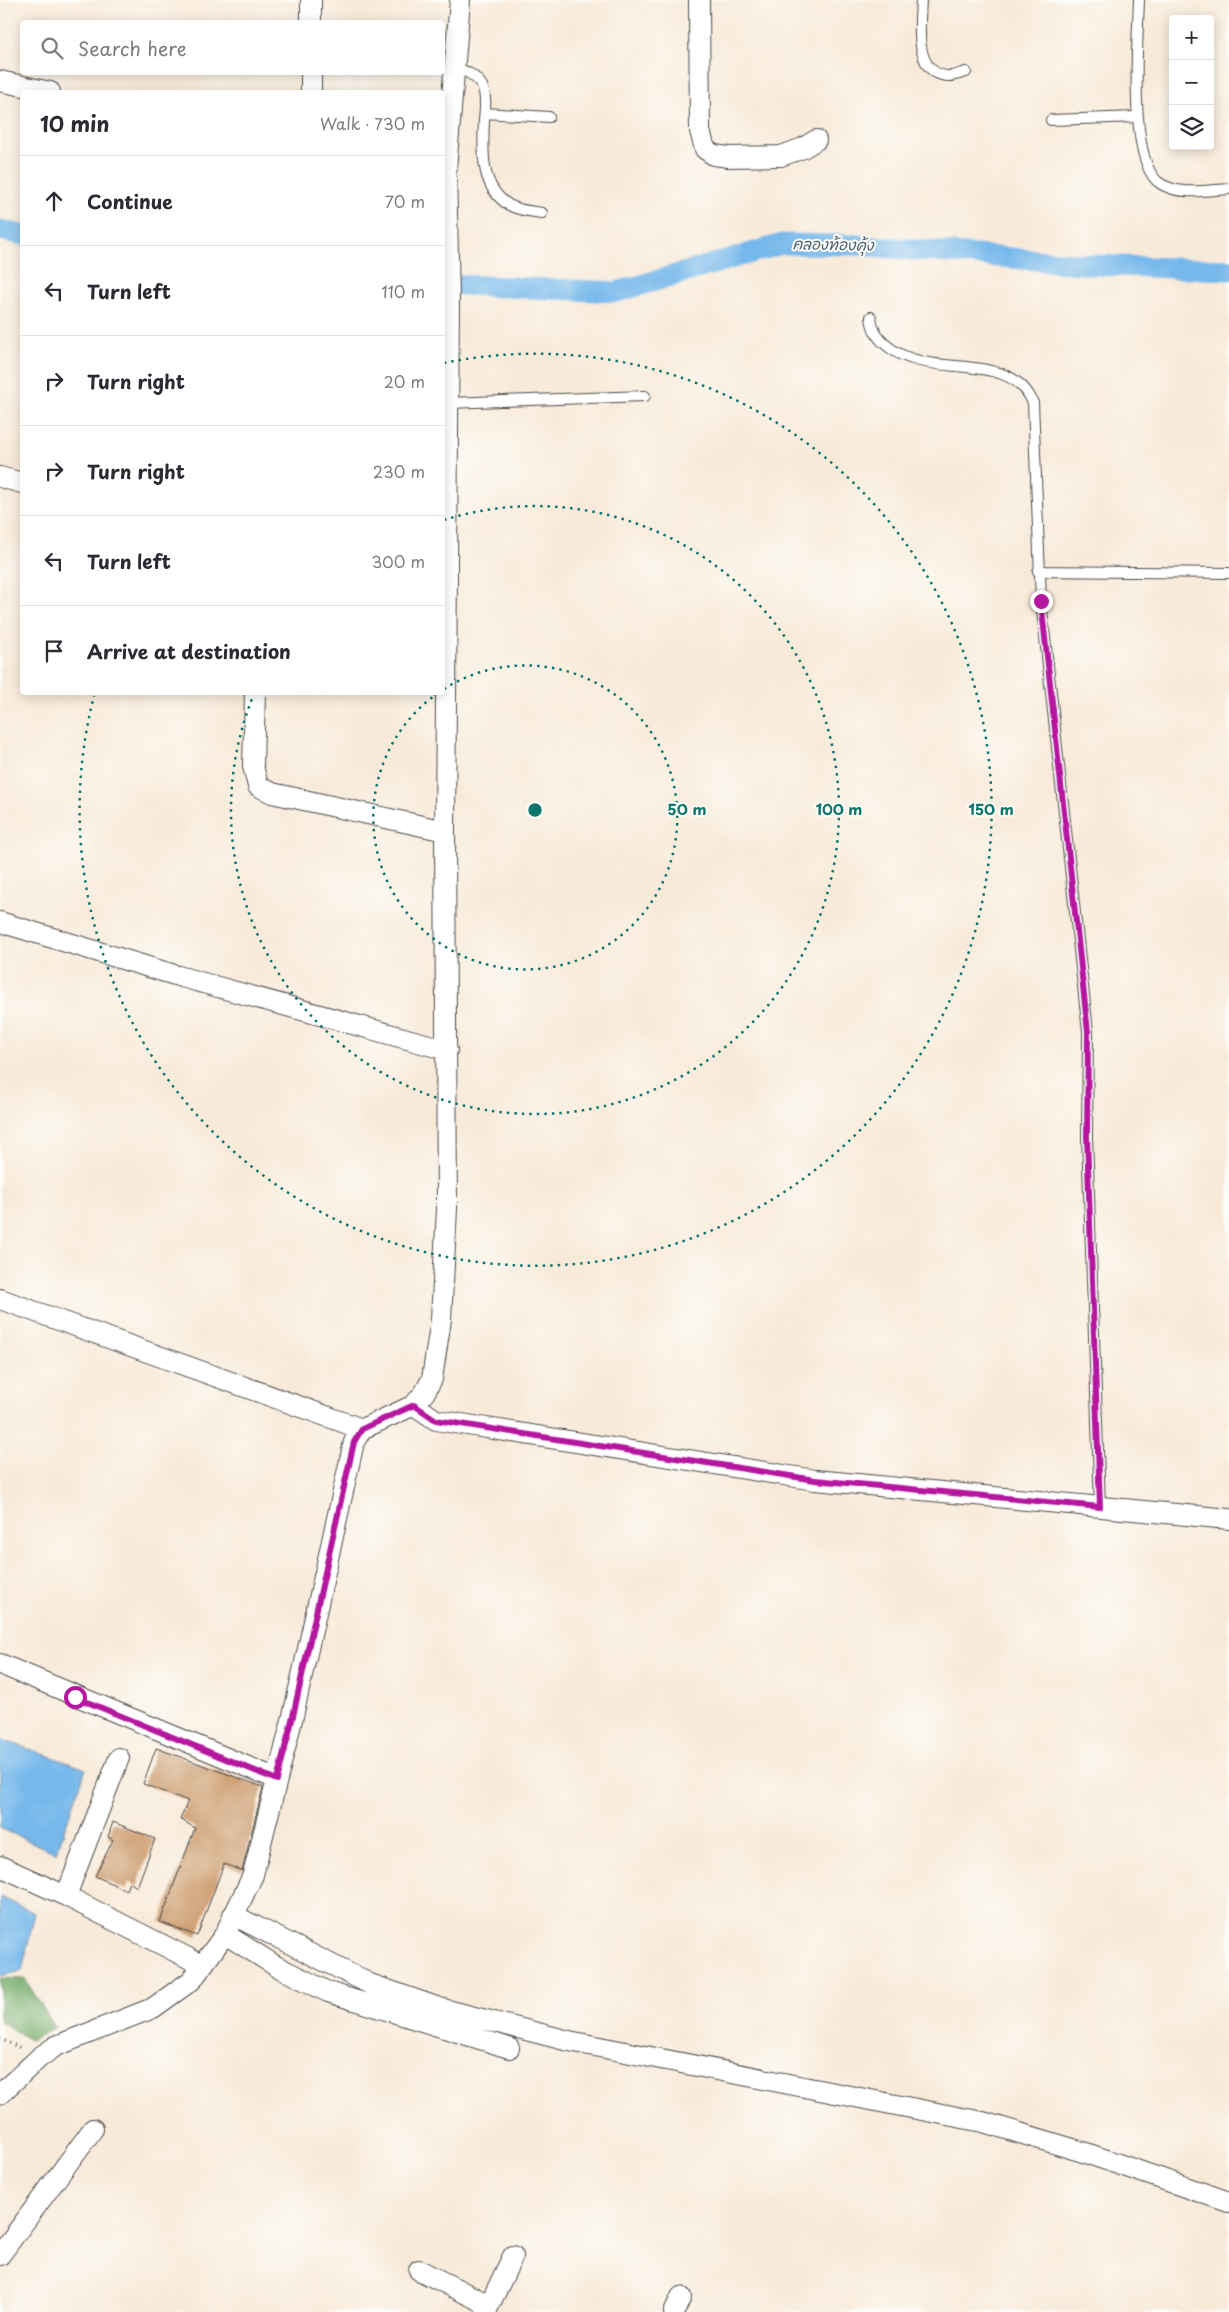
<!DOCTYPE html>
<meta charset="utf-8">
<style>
body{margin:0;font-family:"Playpen Sans","Playpen Sans Thai",sans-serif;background:#f2f2f3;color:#2b2b33}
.controls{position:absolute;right:15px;top:15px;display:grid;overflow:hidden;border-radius:5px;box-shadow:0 2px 12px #0003}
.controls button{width:45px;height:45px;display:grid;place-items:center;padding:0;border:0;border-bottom:1px solid #e1e1e2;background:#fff;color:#2b2b33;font:25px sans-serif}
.stop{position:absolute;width:15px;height:15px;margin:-11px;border:4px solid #b5179e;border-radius:50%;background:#fff}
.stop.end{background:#b5179e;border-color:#fff;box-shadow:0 1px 5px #0008}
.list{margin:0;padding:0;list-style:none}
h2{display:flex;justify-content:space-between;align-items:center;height:65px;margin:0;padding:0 20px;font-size:21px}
h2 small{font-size:16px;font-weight:400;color:#7c7c81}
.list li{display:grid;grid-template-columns:32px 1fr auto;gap:15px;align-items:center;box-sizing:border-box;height:90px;padding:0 20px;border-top:1px solid #e1e1e2}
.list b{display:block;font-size:19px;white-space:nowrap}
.list em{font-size:16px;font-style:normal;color:#7c7c81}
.icon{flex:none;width:28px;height:28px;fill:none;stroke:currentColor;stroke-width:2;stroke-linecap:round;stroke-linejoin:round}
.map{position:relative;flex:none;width:1229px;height:2312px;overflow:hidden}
.search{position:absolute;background:#fff;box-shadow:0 2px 12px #0003;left:20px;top:20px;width:425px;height:55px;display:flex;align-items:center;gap:12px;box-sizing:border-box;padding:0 18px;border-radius:5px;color:#7c7c81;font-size:19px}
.panel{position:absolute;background:#fff;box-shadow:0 2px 12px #0003;left:20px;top:90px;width:425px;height:605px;border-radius:5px}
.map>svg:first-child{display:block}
.forest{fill:#72aa68;stroke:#4e6a4a}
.water{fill:#76b8eb;stroke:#50728b}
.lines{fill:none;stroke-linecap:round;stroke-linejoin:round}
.canal{stroke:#76b8eb;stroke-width:21}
.building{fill:#ce9f72}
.service-casing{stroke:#4a4845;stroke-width:12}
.minor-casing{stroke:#4a4845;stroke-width:22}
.path{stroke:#4a4845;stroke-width:3;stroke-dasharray:1 4;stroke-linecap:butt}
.service{stroke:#fff;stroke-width:10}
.minor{stroke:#fff;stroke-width:20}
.route{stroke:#b5179e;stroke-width:6}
.ring{fill:none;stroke:#0f766e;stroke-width:2.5;stroke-dasharray:2.5 5}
.labels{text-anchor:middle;stroke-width:4;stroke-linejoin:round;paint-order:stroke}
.water-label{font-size:15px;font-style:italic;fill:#455c6e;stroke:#fdfcf7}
.centre{fill:#0f766e;stroke:#fdfcf7;stroke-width:2.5}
.ring-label{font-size:15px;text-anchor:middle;font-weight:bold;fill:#0f766e;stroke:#fdfcf7;stroke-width:4;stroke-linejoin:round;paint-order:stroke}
</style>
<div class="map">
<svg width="1229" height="2312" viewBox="0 0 1229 2312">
<rect width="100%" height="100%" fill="#fdfcf7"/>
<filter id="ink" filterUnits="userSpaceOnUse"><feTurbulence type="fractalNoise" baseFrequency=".02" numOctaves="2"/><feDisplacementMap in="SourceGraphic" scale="10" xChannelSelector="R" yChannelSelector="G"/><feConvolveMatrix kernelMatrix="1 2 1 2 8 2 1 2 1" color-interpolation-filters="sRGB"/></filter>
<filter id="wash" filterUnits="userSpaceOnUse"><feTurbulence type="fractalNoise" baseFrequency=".0096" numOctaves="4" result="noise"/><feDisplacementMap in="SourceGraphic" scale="20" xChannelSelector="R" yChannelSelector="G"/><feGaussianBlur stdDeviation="1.12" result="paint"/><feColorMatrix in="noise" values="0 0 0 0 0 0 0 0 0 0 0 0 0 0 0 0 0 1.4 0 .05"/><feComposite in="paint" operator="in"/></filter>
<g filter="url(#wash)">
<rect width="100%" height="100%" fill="#f8ead9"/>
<!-- forest -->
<path class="forest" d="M0,1978L25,1979L55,2027L31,2041L0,2021Z"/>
<!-- water -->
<path class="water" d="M0,1739L86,1769L56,1853L0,1828Z
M0,1897L35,1913L22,1971L0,1976Z"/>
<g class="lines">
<!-- canal -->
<path class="canal" d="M0,230L22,235
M442,284L617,292L782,244L856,245L1094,265L1229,270"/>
</g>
<g id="blocks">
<!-- building -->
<path class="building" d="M156,1748L263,1787L242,1871L224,1864L197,1936L160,1922L195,1828L180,1819L188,1801L143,1784Z
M113,1822L155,1839L137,1887L129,1882L126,1890L95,1876L113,1840L108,1837Z"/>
</g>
</g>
<g filter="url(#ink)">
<use href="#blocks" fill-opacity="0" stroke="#4a4845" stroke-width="1"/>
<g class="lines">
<!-- service casing -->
<g class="service-casing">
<path id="service" d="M921,0C920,24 913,73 947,76C953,77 961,73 966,72
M1139,0C1138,38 1127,164 1161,184C1181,196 1208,190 1229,189
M454,67C465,71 476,75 482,86C487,96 485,110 484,120C483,149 479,187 509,205C519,211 531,211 542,213
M485,113L549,117
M1051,120L1138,117
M871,317C873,332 878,339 890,348C932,380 1011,349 1033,403L1041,601L1088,1032L1087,1137L1100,1507
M448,403L645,396
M1038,571L1229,573"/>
</g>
<!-- minor casing -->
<g class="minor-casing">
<path id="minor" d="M311,0V22
M699,0L700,131L705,149L714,155L729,157L781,156L803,148L816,140
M311,72V92
M0,81L50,92
M0,477L22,483
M255,692L253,766L258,786L272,793L445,831
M0,922L178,976L447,1050
M0,1299L362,1429
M414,1405L436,1420L815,1480L1229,1519
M0,1664L277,1779
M0,1866L66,1896L202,1965
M66,1896L119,1758
M233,1915L370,1984L439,2008L569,2041L983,2122L1083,2152L1229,2202
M225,1934L276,1966L328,1992L509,2048
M0,2094L40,2057L56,2046L153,2008L192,1980L225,1934L253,1875L293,1716L354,1442L362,1429L414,1405L425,1392L432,1379L441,1319L447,1209L445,831L449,299L446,170L460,0
M0,2255L93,2129
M419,2270L489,2305
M486,2312L513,2256
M674,2312L681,2297"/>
</g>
<!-- path -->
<path class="path" d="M0,2039L21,2048"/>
<!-- service -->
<use href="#service" class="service"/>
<!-- minor -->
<use href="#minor" class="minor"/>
</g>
</g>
<g class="lines" filter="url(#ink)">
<!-- route -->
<path class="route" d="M75,1697L277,1780L293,1716L354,1442L362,1429L414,1405L436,1420L815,1480L1100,1507L1087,1137L1088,1032L1041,601"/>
</g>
<!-- distance rings -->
<g class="ring">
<path d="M444 689A152 152 0 1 1 438 693"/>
<path d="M444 520A304 304 0 1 1 254 694"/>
<path d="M444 363A456 456 0 1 1 94 696"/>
</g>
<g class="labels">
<!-- water labels -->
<g class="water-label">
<text transform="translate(833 245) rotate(1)" y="5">คลองท้องคุ้ง</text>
</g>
</g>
<circle cx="535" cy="810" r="8" class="centre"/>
<g class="ring-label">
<text x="687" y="815">50 m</text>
<text x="839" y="815">100 m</text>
<text x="991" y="815">150 m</text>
</g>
</svg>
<div class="controls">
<button>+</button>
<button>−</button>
<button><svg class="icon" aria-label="layers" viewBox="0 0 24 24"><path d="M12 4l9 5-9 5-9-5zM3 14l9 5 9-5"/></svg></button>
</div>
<div class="stop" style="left:75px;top:1697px"></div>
<div class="stop end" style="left:1041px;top:601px"></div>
<div class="search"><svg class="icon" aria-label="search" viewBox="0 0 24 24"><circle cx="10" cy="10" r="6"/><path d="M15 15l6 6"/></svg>Search here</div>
<section class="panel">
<h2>10 min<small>Walk · 730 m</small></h2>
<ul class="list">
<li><svg class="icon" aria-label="ahead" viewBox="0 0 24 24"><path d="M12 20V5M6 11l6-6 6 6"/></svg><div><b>Continue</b></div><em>70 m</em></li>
<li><svg class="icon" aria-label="left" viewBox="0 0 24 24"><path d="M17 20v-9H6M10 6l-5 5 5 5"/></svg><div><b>Turn left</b></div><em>110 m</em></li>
<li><svg class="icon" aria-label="right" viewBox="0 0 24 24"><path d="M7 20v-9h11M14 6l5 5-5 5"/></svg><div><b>Turn right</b></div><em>20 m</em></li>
<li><svg class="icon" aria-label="right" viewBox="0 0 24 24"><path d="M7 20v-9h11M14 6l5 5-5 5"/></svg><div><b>Turn right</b></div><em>230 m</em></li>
<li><svg class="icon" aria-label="left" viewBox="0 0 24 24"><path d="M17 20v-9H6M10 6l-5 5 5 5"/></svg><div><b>Turn left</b></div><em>300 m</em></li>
<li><svg class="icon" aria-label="arrive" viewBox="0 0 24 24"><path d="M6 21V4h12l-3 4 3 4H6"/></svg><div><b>Arrive at destination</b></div></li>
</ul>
</section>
</div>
